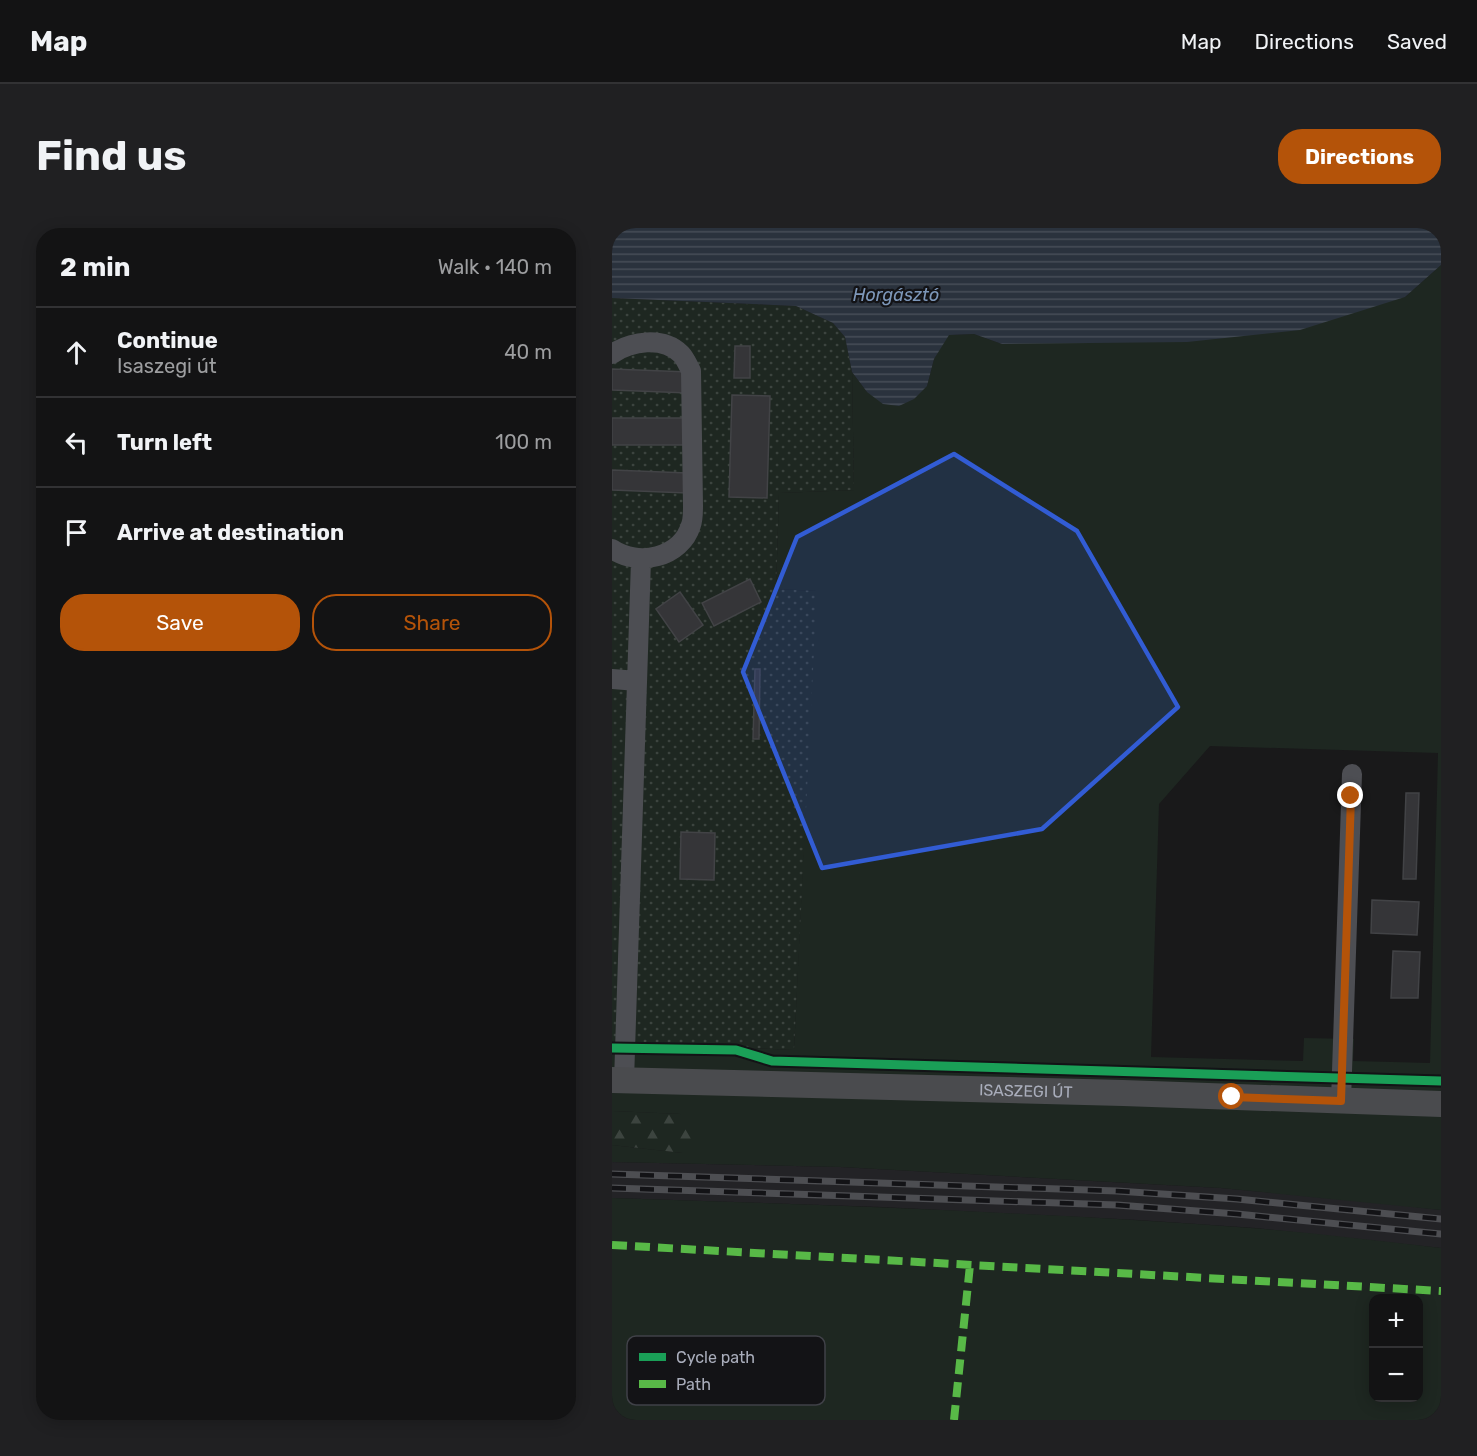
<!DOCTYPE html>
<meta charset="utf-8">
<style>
body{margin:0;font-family:Rubik,sans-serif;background:#202022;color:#f1f3f6}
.controls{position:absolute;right:18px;bottom:18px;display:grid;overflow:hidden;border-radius:12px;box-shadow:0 3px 15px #0003}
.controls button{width:54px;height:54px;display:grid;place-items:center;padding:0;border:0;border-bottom:2px solid #323234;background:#131314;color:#f1f3f6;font:30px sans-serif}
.stop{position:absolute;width:18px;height:18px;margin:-14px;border:4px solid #b45309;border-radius:50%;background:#fff}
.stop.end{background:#b45309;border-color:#fff;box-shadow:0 2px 6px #0008}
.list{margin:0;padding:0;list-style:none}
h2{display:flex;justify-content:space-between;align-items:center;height:78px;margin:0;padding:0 24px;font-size:26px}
h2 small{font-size:20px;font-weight:400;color:#9d9ea0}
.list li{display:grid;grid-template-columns:39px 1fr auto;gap:18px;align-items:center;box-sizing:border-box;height:90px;padding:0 24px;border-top:2px solid #323234}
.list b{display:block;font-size:22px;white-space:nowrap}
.list p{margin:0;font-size:20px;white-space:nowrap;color:#9d9ea0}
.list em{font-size:20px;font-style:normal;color:#9d9ea0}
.actions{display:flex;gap:12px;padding:18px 24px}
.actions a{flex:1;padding:14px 0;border:2px solid #b45309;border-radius:24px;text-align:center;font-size:21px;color:#b45309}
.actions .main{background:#b45309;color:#fff}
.icon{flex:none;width:33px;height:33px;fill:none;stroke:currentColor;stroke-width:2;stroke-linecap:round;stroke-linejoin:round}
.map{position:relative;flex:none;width:829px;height:1192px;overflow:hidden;border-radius:24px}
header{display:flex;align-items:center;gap:36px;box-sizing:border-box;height:84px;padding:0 30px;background:#131314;border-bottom:2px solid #323234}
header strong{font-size:28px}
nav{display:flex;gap:33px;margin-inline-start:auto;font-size:21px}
.intro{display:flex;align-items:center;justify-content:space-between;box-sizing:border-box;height:144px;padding:0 36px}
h1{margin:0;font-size:42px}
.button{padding:15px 27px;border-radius:24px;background:#b45309;color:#fff;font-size:21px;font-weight:700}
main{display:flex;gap:36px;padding:0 36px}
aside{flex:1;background:#131314;border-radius:24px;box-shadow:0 3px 15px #0003}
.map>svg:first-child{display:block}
.built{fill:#232326}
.grass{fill:#1e2721;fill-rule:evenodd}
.forest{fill:url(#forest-firs)}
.garden{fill:url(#garden-dots)}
.water{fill:url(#water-rules)}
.building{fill:#353538;stroke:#424346;stroke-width:1.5}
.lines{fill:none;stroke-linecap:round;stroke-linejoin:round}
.minor{stroke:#4d4e53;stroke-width:20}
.major{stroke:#4a4b4e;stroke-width:26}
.rail-casing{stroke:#4d4e52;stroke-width:7}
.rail{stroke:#131316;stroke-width:4.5;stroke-dasharray:14;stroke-linecap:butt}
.quiet{stroke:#58b947;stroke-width:8;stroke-dasharray:15 8;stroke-linecap:butt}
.cycleway-casing{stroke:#131316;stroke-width:13}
.cycleway{stroke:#1a9f57;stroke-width:9}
.route{stroke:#b45309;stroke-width:8}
.marked{fill:#325cd4;fill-opacity:0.2;stroke:#325cd4;stroke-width:4.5;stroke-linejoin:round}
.labels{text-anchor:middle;stroke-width:4.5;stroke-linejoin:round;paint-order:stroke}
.street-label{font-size:16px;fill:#a9adbb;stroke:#131316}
.water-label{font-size:18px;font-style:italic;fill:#7d97b9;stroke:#131316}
.key{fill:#131316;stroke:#404148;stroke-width:1.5}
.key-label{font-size:16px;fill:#a9adbb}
</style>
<header>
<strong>Map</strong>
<nav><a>Map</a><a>Directions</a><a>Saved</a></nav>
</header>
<div class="intro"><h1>Find us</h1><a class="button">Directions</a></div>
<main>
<aside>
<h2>2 min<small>Walk · 140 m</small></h2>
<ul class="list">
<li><svg class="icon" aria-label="ahead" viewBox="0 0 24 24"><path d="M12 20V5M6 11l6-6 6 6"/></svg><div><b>Continue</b><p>Isaszegi út</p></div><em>40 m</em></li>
<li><svg class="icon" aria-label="left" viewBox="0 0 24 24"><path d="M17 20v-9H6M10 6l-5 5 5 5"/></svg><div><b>Turn left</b></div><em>100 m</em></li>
<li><svg class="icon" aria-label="arrive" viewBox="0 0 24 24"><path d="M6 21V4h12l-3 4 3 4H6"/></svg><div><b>Arrive at destination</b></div></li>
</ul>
<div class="actions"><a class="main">Save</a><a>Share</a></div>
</aside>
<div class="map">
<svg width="829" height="1192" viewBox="0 0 829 1192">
<defs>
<pattern id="forest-firs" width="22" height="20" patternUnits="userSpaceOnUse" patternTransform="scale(1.5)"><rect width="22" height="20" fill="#1e2721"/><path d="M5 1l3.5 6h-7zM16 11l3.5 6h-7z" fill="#3c443f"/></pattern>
<pattern id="garden-dots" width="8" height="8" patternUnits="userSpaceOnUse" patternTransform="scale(1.5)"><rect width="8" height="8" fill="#1e2721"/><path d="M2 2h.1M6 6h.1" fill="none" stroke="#3c443f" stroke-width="1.8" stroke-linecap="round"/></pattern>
<pattern id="water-rules" width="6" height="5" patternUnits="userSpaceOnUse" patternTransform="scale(1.5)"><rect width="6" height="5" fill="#2a323d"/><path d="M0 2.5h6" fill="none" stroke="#464d57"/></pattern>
</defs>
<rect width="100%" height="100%" fill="#19191a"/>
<!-- built -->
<path class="built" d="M0,934L229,939L609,960L779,976L829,982V1020L643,1000L526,992L270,979L0,970Z"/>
<!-- grass -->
<path class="grass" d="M829,37V982L609,960L229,939L0,934V917L71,925L68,886L0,883V814L182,822L204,363L164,361L167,265L242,262L240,144L255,164L315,158L322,131L336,107L362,106L390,116L793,69ZM598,518L826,525L818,835L741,833L742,811L692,810L691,833L539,829L547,576Z
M0,970C213,977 427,984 639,1000C703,1005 766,1013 829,1020V1192H0ZM762,1070H806V1170H762Z"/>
<!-- forest -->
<path class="forest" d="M0,883L68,886L99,910L71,925L0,917Z"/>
<!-- garden -->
<path class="garden" d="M0,70L184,78L221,95L233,109L240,144L242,262L167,265L164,361L205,363L182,822L0,814Z"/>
<!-- water -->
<path class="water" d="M0,0H829V37L793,69L688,102L575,114L390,116L362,106L337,107L322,131L315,158L302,171L287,178L271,176L255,164L240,144L233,109L221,95L184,78L0,70Z"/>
<!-- building -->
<path class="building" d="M123,118H138V150H122Z
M0,141L77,144L76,165L0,162Z
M120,167L158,168L155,270L117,269Z
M0,190H73V217H0Z
M0,242L75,245V265L0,262Z
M138,351L149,374L102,398L90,375Z
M68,364L91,397L67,414L44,381Z
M143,441H148L147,511H141Z
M794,565H807L804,651H791Z
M69,604L103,605L102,652L68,651Z
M760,672L807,674L805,707L759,705Z
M781,723L808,724L806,770H779Z"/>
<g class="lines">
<!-- minor -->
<path class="minor" d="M0,126C19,113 51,108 69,126C73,130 76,137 79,143L81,278C81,284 81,292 79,297C69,330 26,339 0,321
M0,451L25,453
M12,853L29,332
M729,873L740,546"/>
<!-- major -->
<path class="major" id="s1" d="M0,852L511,865L829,876"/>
<!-- rail casing -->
<g class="rail-casing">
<path id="rail" d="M0,946L505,963L625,971L829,991
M0,960L505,977L625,986L829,1006"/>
</g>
<!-- rail -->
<use href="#rail" class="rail"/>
<!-- quiet -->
<path class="quiet" d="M0,1017L829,1063
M342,1192L358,1037"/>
<!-- cycleway casing -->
<g class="cycleway-casing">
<path id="cycleway" d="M0,820L124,822L160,833L829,853"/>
</g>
<!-- cycleway -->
<use href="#cycleway" class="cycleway"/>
</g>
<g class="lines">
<!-- route -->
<path class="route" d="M620,869L729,873L739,568"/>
</g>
<!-- marked area -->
<path class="marked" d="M342,226L465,303L566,479L430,601L210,640L131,444L185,309Z"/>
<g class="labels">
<!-- street labels -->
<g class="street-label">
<text dy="6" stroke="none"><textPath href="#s1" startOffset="414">ISASZEGI ÚT</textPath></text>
</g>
<!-- water labels -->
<g class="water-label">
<text x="284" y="73">Horgásztó</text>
</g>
</g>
<!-- legend -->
<rect x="15" y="1108" width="198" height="69" rx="9" class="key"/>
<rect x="27" y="1125" width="27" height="8" fill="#1a9f57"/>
<rect x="27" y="1152" width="27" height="8" fill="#58b947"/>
<g class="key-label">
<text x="64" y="1135">Cycle path</text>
<text x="64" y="1162">Path</text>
</g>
</svg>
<div class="controls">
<button>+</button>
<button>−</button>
</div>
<div class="stop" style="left:620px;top:869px"></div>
<div class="stop end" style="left:739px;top:568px"></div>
</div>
</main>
